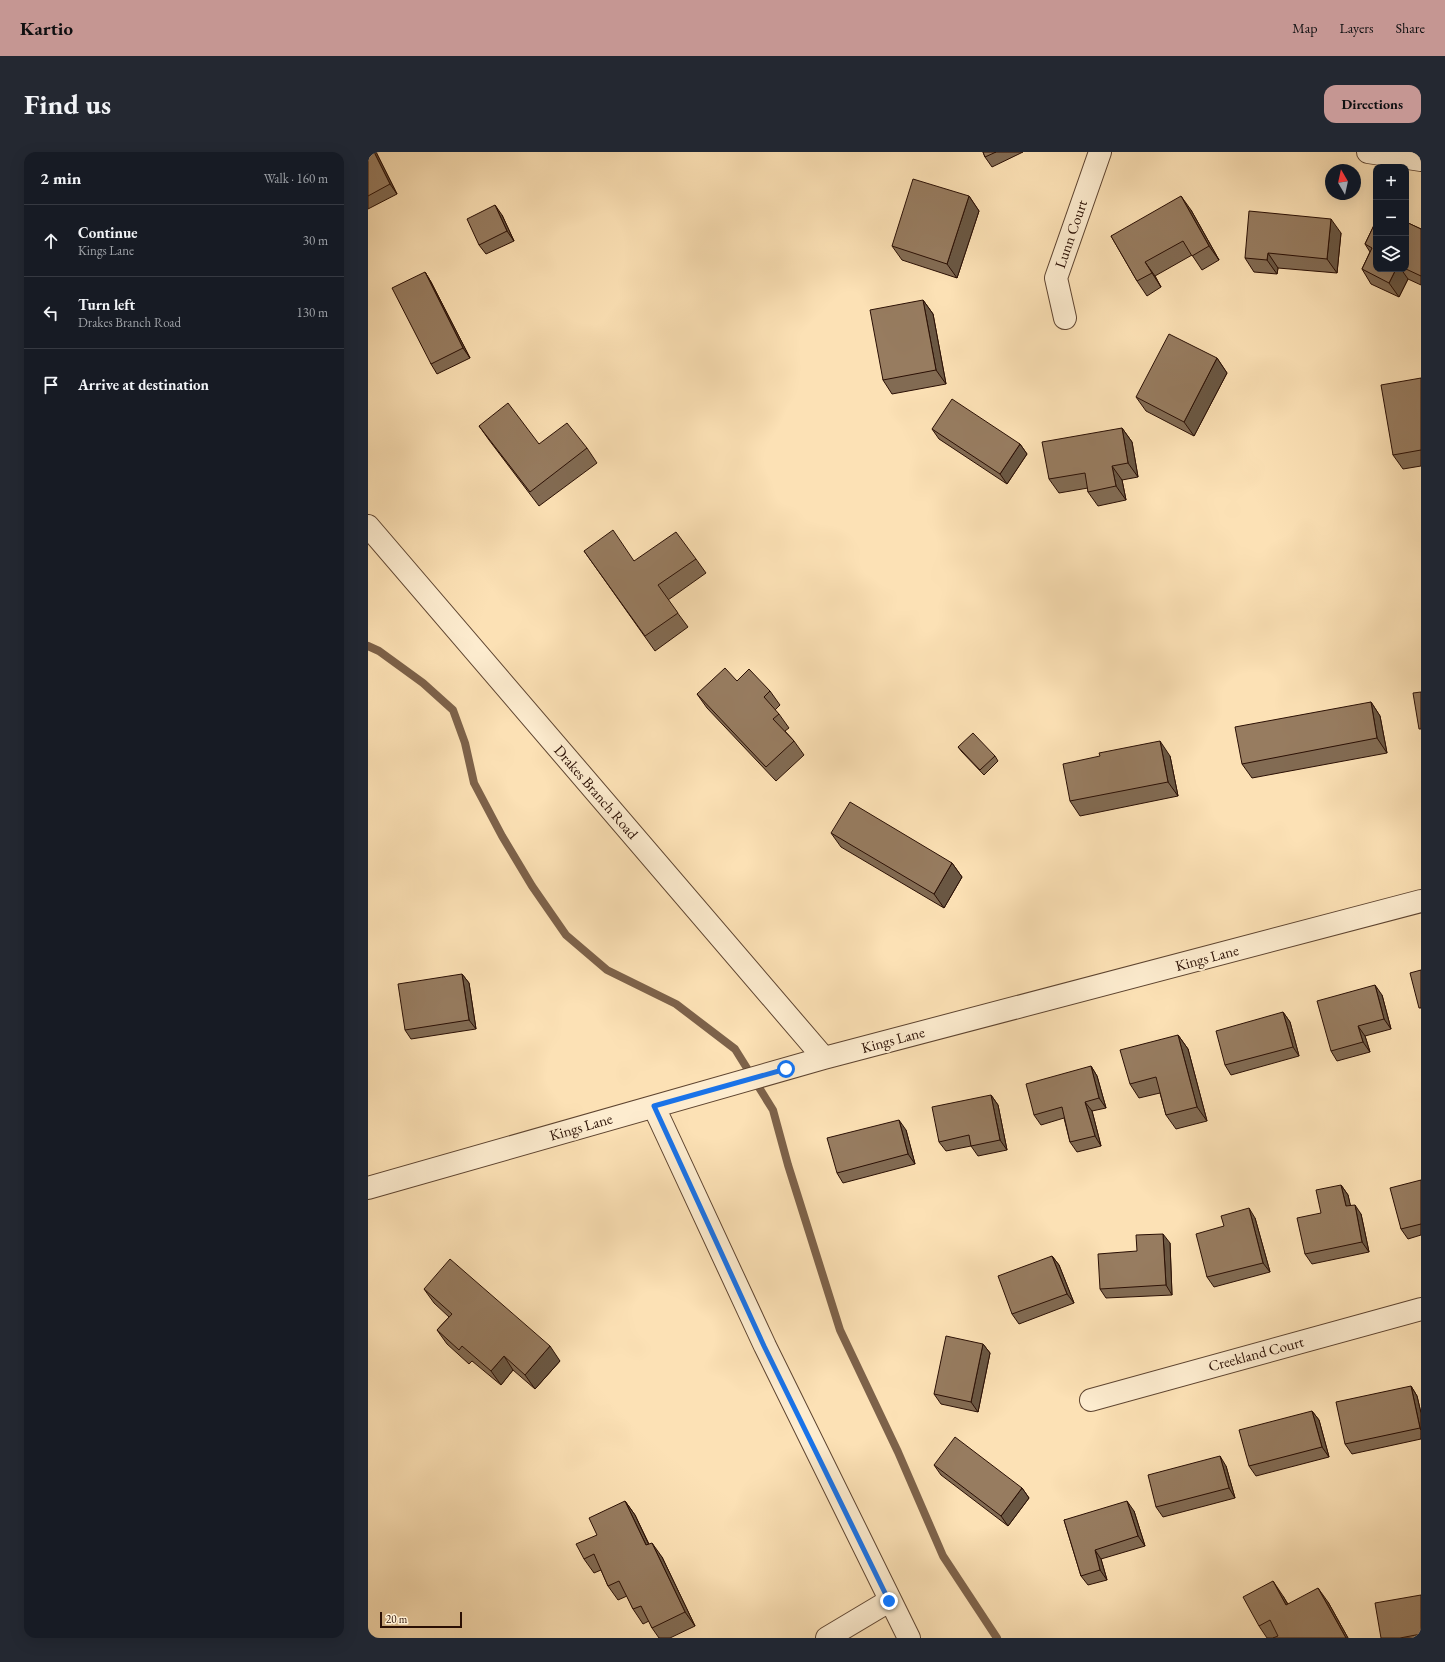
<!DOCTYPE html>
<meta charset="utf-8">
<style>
body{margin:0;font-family:"EB Garamond",serif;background:#242831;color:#f1f3f6}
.controls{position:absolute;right:12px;top:12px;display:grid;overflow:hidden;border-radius:8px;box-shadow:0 4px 16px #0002}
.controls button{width:36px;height:36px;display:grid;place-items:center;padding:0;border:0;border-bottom:1px solid #363941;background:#171b24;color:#f1f3f6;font:20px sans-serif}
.compass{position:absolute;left:957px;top:12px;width:36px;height:36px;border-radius:50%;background:#171b24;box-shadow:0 4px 16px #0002;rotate:351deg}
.scale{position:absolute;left:12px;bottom:10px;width:82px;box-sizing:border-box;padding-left:4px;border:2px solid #2a0f04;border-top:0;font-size:11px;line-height:14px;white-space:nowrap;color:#2a0f04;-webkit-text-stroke:3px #fdeccf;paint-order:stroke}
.stop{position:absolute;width:12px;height:12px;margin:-9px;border:3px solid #1a73e8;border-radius:50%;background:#fff}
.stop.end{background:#1a73e8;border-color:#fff;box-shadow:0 1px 4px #0008}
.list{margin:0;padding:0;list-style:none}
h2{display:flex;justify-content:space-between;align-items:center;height:52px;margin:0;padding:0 16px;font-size:17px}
h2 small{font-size:13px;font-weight:400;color:#9ea1a6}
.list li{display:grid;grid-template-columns:26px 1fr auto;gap:12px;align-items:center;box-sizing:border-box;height:72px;padding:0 16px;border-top:1px solid #363941}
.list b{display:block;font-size:15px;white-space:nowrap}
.list p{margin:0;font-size:13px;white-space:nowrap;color:#9ea1a6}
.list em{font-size:13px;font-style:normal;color:#9ea1a6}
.icon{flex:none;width:22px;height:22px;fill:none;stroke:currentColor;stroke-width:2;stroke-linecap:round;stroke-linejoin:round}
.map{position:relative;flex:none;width:1053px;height:1486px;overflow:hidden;border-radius:12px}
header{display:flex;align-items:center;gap:24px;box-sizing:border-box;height:56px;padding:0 20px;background:#c59692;color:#111}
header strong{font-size:19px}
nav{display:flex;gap:22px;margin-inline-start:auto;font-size:14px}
.intro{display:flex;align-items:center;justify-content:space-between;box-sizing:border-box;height:96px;padding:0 24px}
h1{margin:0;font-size:28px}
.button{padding:10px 18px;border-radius:12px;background:#c59692;color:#111;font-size:14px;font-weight:700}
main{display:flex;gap:24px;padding:0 24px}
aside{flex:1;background:#171b24;border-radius:12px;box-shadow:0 4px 16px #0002}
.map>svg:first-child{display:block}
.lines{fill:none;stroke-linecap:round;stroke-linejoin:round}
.stream{stroke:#7d624a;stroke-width:8}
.minor-casing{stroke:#5e4430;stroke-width:24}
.minor{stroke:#fdeccf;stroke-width:22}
.wall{fill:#826b53;stroke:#2a0f04}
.shaded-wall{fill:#6a5743;stroke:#2a0f04}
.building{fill:#977c60;stroke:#2a0f04}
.route{stroke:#1a73e8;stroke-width:5}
.labels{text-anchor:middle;stroke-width:4;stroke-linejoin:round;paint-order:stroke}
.street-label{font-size:15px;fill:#2a0f04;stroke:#fdeccf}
</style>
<header>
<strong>Kartio</strong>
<nav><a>Map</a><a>Layers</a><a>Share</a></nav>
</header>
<div class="intro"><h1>Find us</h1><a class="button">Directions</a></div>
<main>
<aside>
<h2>2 min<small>Walk · 160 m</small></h2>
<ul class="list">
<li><svg class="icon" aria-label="ahead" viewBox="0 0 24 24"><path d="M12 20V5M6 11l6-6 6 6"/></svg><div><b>Continue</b><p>Kings Lane</p></div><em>30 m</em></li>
<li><svg class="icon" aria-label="left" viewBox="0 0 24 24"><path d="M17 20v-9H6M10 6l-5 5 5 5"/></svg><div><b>Turn left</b><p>Drakes Branch Road</p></div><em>130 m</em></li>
<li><svg class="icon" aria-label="arrive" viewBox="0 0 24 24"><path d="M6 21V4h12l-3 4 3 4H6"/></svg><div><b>Arrive at destination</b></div></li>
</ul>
</aside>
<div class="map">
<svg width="1053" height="1486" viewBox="0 0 1053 1486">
<rect width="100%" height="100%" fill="#fce1b5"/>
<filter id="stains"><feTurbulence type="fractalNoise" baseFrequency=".005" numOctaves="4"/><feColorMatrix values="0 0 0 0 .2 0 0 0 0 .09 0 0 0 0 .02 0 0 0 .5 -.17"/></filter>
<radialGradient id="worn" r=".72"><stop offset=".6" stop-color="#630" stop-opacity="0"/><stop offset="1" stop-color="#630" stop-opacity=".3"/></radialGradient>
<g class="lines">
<!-- stream -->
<path class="stream" d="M0,494L11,499L55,531L85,558L97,591L106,631L134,684L164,734L198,783L239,818L308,852L367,897L405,958L420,1013L472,1178L530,1300L575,1404L629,1486"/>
<!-- minor casing -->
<g class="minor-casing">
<path id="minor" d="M1000,0L1053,8
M697,166L688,126L732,0
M0,374L456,906
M286,955L397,1194L541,1486
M0,1036L456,906L1053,749
M723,1248L1053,1157
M459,1486L521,1449"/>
</g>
<!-- minor -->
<use href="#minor" class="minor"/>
</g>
<!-- wall -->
<path class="wall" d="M0,0H8L29,42L0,57Z
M615,0H655L624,15L617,5Z
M601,44L611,59L589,126L534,108L524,94Z
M823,58L851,108L834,118L824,103L787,124L793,135L779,144L769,129L743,84Z
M134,63L146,89L118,102L111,93Z
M1008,69V117H1038V70L1053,77V133L1040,127L1031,145L1003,132L994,117L1002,100L997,92Z
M973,81L969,121L910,116L909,122L886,120L877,106Z
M57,120L63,130L102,206L69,222L63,212Z
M555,148L565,162L578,232L524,242L515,228Z
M849,206L859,221L826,284L778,259L768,245Z
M1053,226V314L1035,317L1025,303Z
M111,274L171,292L219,296L229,311L171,354L121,288Z
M754,276L764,290L770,325L754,328L758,348L730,354L720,340V336L691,341L681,327Z
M564,277L652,292L659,302L639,332L571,287Z
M216,399L266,409L328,407L338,421L300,448L320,475L287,499Z
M369,529L402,539L412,553L407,558L411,562L421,576L417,579L426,589L436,603L408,629L339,556L329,542Z
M1003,550L1012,564L1019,601L884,626L874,612Z
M590,595L627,604L630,609L616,623L594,600Z
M802,604L810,644L712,664L702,649Z
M463,681L584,711L594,725L576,756L473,695Z
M94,822L101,831L108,877L43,887L37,878Z
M1014,843L1023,877L997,884L1002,900L969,909L963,899Z
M915,860L922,870L931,904L863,923L857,913Z
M810,883L820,897L839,969L808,977L798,963L792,941L771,946L762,932Z
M723,914L729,924L738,956L724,959L733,994L709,1000L702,990L696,966L673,973L666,963Z
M623,943L630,953L639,998L610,1004L603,994L578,999L571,990Z
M538,978L547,1012L475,1031L469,1021Z
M1053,1028V1083L1040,1087L1033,1077Z
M973,1033L980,1043L982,1053L993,1062L1001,1100L944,1112L937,1102L953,1061Z
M887,1066L902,1120L846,1135L839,1125L856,1074Z
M802,1091L804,1143L738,1146L732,1137L769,1099Z
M684,1104L691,1113L706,1151L651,1172L644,1162Z
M56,1137L192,1209L167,1237L145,1218L133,1233L104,1209L101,1212L79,1192L69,1178L81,1165L66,1151Z
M615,1192L622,1201L610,1260L573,1252L566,1242Z
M1043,1234L1049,1244L1053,1261V1287L984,1302L977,1292Z
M944,1259L951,1268L961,1305L888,1324L881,1314Z
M566,1313L654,1336L661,1346L640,1374L573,1323Z
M858,1314L867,1346L795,1365L788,1355Z
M257,1349L267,1363L281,1392L294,1405L327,1474L302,1486H291L284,1476L281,1469L275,1472L265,1457L259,1444L250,1448L240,1434L233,1418L226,1421L216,1407L229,1383Z
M766,1359L777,1394L733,1407L739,1428L720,1433L713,1424L696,1368Z
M1053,1443V1486H1013Z
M915,1444L920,1452L960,1450L980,1486H899L891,1474Z"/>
<!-- shaded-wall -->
<path class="shaded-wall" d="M6,0H8L29,42L22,32Z
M601,44L611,59L589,126L579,112Z
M813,44L823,58L851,108L841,94Z
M127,53L134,63L146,89L139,79Z
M963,67L973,81L969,121L959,107Z
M900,101L910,116L909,122L899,108Z
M777,110L787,124L793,135L784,121Z
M1028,117H1033L1040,127L1031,145L1021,131Z
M57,120L63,130L102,206L95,196Z
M555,148L565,162L578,232L568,218Z
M849,206L859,221L826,284L816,270Z
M754,276L764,290L770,325L760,311Z
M652,292L659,302L639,332L632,322Z
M744,314L754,328L758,348L748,334Z
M1003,550L1012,564L1019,601L1009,586Z
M792,589L802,604L810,644L800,630Z
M584,711L594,725L576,756L566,742Z
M94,822L101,831L108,877L101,868Z
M1007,833L1014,843L1023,877L1016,867Z
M915,860L922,870L931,904L925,895Z
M990,874L997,884L1002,900L995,890Z
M810,883L820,897L839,969L829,955Z
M723,914L729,924L738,956L731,946Z
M623,943L630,953L639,998L632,988Z
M717,950L724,959L733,994L727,984Z
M531,968L538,978L547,1012L540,1002Z
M973,1033L980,1043L985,1064L978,1054Z
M987,1053L993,1062L1001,1100L994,1090Z
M881,1056L887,1066L902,1120L895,1111Z
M795,1082L802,1091L804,1143L798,1133Z
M684,1104L691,1113L706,1151L699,1142Z
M615,1192L622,1201L610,1260L603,1250Z
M182,1194L192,1209L167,1237L157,1223Z
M136,1204L145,1218L133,1233L123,1219Z
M1043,1234L1049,1244L1053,1261V1278L1052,1276Z
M944,1259L951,1268L961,1305L954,1295Z
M852,1304L858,1314L867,1346L861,1336Z
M654,1336L661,1346L640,1374L633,1364Z
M257,1349L267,1363L288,1408L278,1393Z
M759,1349L766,1359L777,1394L770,1384Z
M284,1391L294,1405L327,1474L317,1460Z
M727,1398L733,1407L739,1428L732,1418Z
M905,1429L915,1444L928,1467L918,1453Z
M950,1436L960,1450L980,1486H978Z"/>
<!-- building -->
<path class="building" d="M0,0H6L22,32L0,44Z
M615,0H628L617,5Z
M545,27L601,44L579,112L524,94Z
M813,44L841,94L824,104L815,89L777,110L784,121L769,129L743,84Z
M127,53L139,79L111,93L99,67Z
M881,59L963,67L959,107L900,101L899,108L877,106Z
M1008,69V117H1028L1021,131L994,117L1004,96L997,92Z
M1038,70L1053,77V124L1038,117Z
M57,120L95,196L63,212L24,136Z
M555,148L568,218L515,228L502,158Z
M801,182L849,206L816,270L768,245Z
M1053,226V298L1025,303L1013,233Z
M584,247L652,292L632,322L564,277Z
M140,251L171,292L199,271L219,296L162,340L111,274Z
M754,276L760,311L744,314L748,334L720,340L717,321L681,327L674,290Z
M245,378L266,409L308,380L328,407L290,433L310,461L277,484L216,399Z
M357,516L369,529L381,517L402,539L396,545L411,562L405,567L426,589L398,615L329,542Z
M1053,540V577H1051L1045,541Z
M1003,550L1009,586L874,612L867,575Z
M605,581L627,604L612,618L590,595Z
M792,589L800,630L702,649L695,612L732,604L731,601Z
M482,650L584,711L566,742L463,681Z
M1053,818V856H1051L1042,821Z
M94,822L101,868L37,878L30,832Z
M1007,833L1016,867L990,874L995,890L963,899L949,849Z
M915,860L925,895L857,913L848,879Z
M810,883L829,955L798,963L788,925L762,932L752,898Z
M723,914L731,946L717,950L727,984L702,990L694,955L666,963L658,932Z
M623,943L632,988L603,994L601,983L571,990L564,955Z
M531,968L540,1002L469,1021L459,986Z
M1053,1028V1072L1033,1077L1022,1036Z
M973,1033L978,1054L987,1053L994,1090L937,1102L929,1066L953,1061L948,1038Z
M881,1056L895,1111L839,1125L828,1082L856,1074L853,1064Z
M795,1082L798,1133L732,1137L730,1102L769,1099L768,1083Z
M684,1104L699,1142L644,1162L630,1124Z
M82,1107L182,1194L157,1223L136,1204L123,1219L94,1194L91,1198L69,1178L84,1162L56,1137Z
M578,1184L615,1192L603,1250L566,1242Z
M1043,1234L1052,1276L977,1292L968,1250Z
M944,1259L954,1295L881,1314L871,1278Z
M587,1285L654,1336L633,1364L566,1313Z
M852,1304L861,1336L788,1355L780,1323Z
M257,1349L278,1393L284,1391L317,1460L284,1476L273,1454L265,1457L251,1429L240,1434L226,1402L216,1407L208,1392L229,1383L221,1366Z
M759,1349L770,1384L727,1398L732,1418L713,1424L696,1368Z
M905,1429L918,1453L950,1436L978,1486H905L910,1484L902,1468L891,1474L875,1445Z
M1053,1443V1482L1032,1486H1013L1007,1451Z"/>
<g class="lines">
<!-- route -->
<path class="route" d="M418,917L286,954L396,1194L521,1449"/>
</g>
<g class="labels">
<!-- street labels -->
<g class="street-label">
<text transform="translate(703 82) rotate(-71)" y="5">Lunn Court</text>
<text transform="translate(228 640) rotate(49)" y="5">Drakes Branch Road</text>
<text transform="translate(839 806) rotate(-15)" y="5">Kings Lane</text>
<text transform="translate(525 888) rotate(-15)" y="5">Kings Lane</text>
<text transform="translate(213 975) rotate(-16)" y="5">Kings Lane</text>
<text transform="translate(888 1202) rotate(-15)" y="5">Creekland Court</text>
</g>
</g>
<rect width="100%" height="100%" filter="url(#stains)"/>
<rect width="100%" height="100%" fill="url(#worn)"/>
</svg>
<div class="controls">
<button>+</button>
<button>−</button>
<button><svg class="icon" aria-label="layers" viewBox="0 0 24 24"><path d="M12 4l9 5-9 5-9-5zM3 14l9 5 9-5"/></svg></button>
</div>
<svg class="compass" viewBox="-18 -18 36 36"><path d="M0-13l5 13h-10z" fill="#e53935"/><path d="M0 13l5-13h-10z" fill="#9ea1a6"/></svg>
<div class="scale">20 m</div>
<div class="stop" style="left:418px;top:917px"></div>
<div class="stop end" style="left:521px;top:1449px"></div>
</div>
</main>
